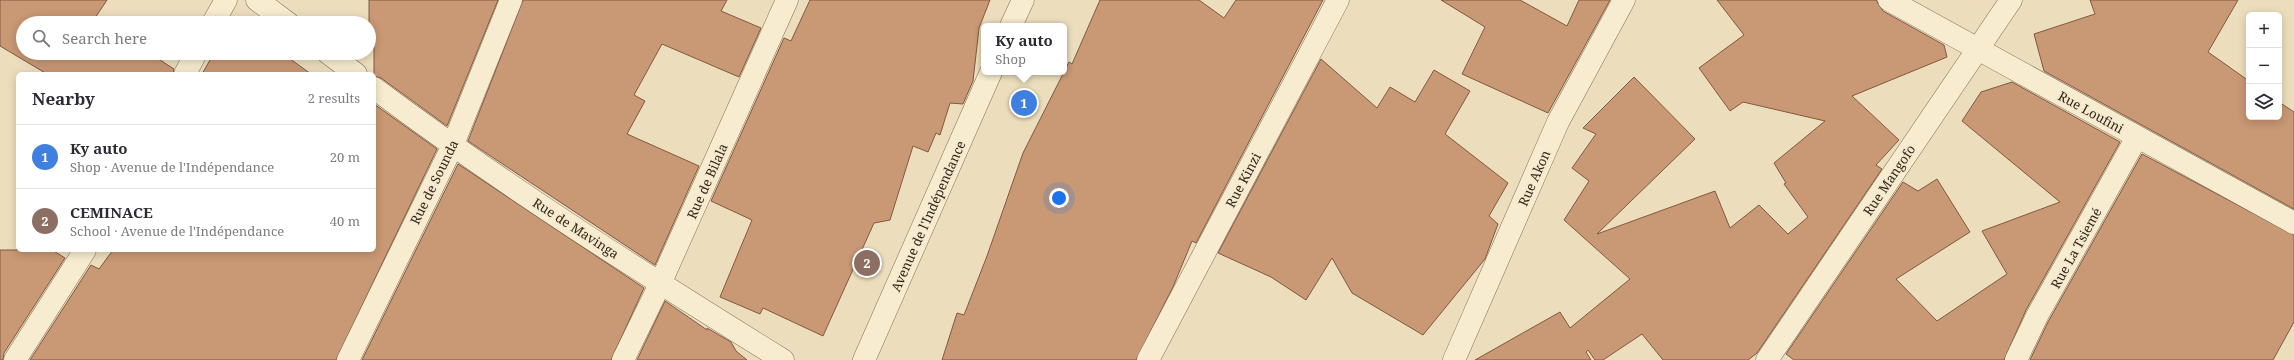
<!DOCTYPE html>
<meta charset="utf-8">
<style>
body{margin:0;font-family:"Noto Serif",serif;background:#f2f2f3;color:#2b2b33}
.controls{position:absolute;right:12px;top:12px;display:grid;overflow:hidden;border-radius:6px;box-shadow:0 2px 10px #0003}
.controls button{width:36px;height:36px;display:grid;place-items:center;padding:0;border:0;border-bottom:1px solid #e1e1e2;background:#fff;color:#2b2b33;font:20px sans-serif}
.you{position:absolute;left:1059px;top:198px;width:14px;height:14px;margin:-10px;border:3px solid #fff;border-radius:50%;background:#1a73e8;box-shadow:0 0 0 6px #1a73e833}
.badge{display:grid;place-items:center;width:26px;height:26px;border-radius:50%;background:#902929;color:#fff;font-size:13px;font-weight:700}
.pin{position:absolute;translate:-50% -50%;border:2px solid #fff;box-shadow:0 1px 4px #0006}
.popup{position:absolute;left:981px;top:23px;width:86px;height:52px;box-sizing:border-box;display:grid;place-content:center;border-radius:6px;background:#fff;filter:drop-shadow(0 1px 3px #0005);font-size:13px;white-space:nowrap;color:#7c7c81}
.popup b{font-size:15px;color:#2b2b33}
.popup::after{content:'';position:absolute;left:50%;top:100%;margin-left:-8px;border:8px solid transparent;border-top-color:#fff}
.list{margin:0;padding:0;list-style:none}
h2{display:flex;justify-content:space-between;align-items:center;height:52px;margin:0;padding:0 16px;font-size:17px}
h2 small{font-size:13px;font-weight:400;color:#7c7c81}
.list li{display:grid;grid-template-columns:26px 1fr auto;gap:12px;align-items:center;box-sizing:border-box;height:64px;padding:0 16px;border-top:1px solid #e1e1e2}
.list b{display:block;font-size:15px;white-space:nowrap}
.list p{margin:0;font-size:13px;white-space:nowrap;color:#7c7c81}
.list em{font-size:13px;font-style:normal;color:#7c7c81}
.icon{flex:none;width:22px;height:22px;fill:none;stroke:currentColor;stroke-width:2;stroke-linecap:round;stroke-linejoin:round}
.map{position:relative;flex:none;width:2294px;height:360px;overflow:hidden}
.search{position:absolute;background:#fff;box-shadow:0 2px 10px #0003;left:16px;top:16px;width:360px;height:44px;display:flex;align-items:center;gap:10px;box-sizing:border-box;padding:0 14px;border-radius:22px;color:#7c7c81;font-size:15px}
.panel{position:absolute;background:#fff;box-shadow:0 2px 10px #0003;left:16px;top:72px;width:360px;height:180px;border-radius:6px}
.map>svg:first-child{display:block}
.building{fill:#c99874;stroke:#82593e}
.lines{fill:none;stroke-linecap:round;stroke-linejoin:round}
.minor-casing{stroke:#836f57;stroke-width:23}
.minor{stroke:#f7ecd0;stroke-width:22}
.labels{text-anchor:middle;stroke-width:3;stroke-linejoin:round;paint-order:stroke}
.street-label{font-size:13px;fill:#33271b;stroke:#f4e9cd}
</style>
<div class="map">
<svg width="2294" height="360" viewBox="0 0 2294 360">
<rect width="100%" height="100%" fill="#ecdebd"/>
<!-- building -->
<path class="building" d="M0,0H107L95,18L102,23H23V53H149L174,69L173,74H47L0,46Z
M369,0H498L447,126L381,78L374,76V45L369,42Z
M523,0H727L721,11L761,28L739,77L662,44L634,95L645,101L627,134L699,166L655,265L468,141Z
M810,0H990L979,28L973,81L963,104L950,103L940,135L936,133L928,152L913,146L890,220L874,223L823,336L763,308L760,314L720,297L752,220L711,201L784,38L791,41Z
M1100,0H1199L1224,18L1236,0H1323L1196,243L1192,241L1173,287L1136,360H942L957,313L964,315L987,256L1023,153L1069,62L1072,64Z
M1441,0H1520L1567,26L1579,0H1610L1548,113L1462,74L1485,27Z
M1717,0H1876L1883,11L1944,45L1947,57L1852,96L1899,140L1876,165L1882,169L1757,353L1748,360H1663L1642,334L1603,360H1595L1588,350L1586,352L1591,360H1475L1560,312L1570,328L1630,279L1564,220L1589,181L1572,168L1596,134L1583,128L1634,77L1695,139L1597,234L1715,191L1730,228L1759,205L1788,234L1808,217L1784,184L1786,183L1774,163L1825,121L1743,102L1730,111L1699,68L1744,35Z
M2090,0H2238L2208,52L2249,81V117H2279V102L2294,112V209L2044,71L2034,34L2095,14Z
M214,53H282L311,74H202Z
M1321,59L1377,108L1390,87L1415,102L1434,70L1470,91L1445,134L1508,183L1489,216L1498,224L1485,259L1423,335L1352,293L1332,258L1306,300L1271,277L1218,253Z
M2012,82L2120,142L2026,310L2004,360H1794L1786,354L1903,182L1918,191L1937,179L1970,232L1896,279L1937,321L2007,274L1982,231L2060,202L1962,121L1981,92Z
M374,104L437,149L336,360H30L91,265L99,269L113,250H374Z
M2142,154L2294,235V322L2273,360H2030L2048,322Z
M458,164L644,288L611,360H362Z
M0,250H52L65,258L4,353L3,360H0Z
M665,301L707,330V328L731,342L736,351L747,360H637Z"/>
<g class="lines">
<!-- minor casing -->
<g class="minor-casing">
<path id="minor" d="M257,0L288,23
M1889,0L2294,223
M213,23L226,0
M1011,26L1023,0
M328,53L356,74
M185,74L196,53
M374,88C505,186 644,274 783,360
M15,360L85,250
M348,360L452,147L511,0
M623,360L660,284L787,0
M864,360L991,72
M1148,360L1338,0
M1454,360L1558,122L1624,0
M1767,360L2011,0
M2016,360L2037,316L2137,137"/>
</g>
<!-- minor -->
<use href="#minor" class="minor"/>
</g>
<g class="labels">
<!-- street labels -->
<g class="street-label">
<text transform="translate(2091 112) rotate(29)" y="5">Rue Loufini</text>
<text transform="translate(1534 178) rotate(-66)" y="5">Rue Akon</text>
<text transform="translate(1243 180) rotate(-62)" y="5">Rue Kinzi</text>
<text transform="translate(1889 180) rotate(-56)" y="5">Rue Mangofo</text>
<text transform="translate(707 181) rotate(-66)" y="5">Rue de Bilala</text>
<text transform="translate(434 182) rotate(-64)" y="5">Rue de Sounda</text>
<text transform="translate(928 216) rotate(-66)" y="5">Avenue de l'Indépendance</text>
<text transform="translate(576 228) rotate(33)" y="5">Rue de Mavinga</text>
<text transform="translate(2076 248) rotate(-61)" y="5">Rue La Tsiemé</text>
</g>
</g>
</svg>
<div class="controls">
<button>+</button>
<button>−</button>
<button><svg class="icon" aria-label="layers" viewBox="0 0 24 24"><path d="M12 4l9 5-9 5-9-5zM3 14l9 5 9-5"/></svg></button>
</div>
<div class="you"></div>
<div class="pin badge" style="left:1024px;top:103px;background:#3f7fe0">1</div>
<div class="popup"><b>Ky auto</b>Shop</div>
<div class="pin badge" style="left:867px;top:263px;background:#8d6e63">2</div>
<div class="search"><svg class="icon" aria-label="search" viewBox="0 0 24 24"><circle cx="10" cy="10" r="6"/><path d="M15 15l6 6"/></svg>Search here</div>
<section class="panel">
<h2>Nearby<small>2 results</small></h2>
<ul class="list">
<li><span class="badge" style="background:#3f7fe0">1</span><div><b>Ky auto</b><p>Shop · Avenue de l'Indépendance</p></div><em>20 m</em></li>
<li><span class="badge" style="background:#8d6e63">2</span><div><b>CEMINACE</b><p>School · Avenue de l'Indépendance</p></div><em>40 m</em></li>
</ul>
</section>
</div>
